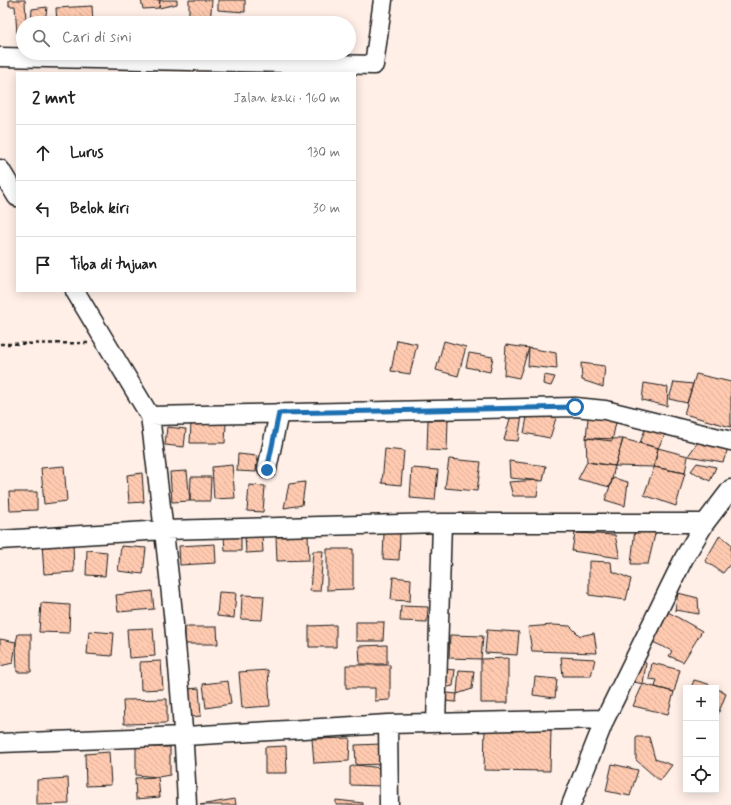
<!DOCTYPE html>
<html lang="id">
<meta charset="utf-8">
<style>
body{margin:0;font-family:Mynerve,sans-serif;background:#f2f2f2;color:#222}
.controls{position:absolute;right:12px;bottom:12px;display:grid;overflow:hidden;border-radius:0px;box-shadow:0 2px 10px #0003}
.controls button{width:36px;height:36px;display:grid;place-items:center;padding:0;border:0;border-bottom:1px solid #e0e0e0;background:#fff;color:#222;font:20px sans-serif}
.stop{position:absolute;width:12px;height:12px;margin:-9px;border:3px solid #1f6fb2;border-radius:50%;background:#fff}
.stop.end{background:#1f6fb2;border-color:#fff;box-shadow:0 1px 4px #0008}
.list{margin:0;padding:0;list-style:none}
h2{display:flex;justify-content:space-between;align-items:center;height:52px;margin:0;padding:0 16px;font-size:17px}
h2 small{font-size:13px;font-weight:400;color:#767676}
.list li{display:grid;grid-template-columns:26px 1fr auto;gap:12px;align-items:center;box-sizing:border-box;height:56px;padding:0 16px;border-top:1px solid #e0e0e0}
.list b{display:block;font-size:15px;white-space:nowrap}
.list em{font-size:13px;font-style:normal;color:#767676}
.icon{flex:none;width:22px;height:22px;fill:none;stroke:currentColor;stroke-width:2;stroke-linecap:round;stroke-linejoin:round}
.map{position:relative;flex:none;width:731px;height:805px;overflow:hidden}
.search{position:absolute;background:#fff;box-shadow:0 2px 10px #0003;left:16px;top:16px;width:340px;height:44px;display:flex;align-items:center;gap:10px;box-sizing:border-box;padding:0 14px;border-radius:22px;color:#767676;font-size:15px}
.panel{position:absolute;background:#fff;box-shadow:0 2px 10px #0003;left:16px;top:72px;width:340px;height:220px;border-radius:0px}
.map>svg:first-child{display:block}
.building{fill:url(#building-back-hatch);stroke:#1c1c1c}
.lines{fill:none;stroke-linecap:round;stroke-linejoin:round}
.minor-casing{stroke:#1c1c1c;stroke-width:21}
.path{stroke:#1c1c1c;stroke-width:2.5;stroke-dasharray:4 3;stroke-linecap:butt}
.minor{stroke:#fff;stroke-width:18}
.route{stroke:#1f6fb2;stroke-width:5}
</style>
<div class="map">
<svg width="731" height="805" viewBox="0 0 731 805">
<defs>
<pattern id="building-back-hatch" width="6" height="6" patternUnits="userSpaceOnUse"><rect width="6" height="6" fill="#ffcab0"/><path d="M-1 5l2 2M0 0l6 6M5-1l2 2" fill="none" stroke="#daad97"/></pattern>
</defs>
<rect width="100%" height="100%" fill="#ffefe7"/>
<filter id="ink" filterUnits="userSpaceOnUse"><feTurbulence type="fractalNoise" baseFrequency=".025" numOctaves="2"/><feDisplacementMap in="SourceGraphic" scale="8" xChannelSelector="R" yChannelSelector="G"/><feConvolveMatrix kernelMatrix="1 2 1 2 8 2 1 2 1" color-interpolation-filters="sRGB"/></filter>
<g filter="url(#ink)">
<!-- building -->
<path class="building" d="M9,0H25L26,23H23V33H17L15,6H9Z
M141,0H160L159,8L143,9Z
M160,0H177V4L159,8Z
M189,0H212L210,23H189Z
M218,0H245V12L218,10Z
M92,6L93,23H57L56,8Z
M47,7L45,23H31L32,9Z
M397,340L417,344L410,374L391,371Z
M444,341L466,347L458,376L436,370Z
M506,345L529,348L519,378L504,375Z
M529,348L556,353L557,369L528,366Z
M469,353L493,357L490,372L466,367Z
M581,363L605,366L603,387L582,380Z
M696,374L731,382V427L684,414Z
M544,375L555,377L551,386L543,384Z
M674,382L693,384L687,403L669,399Z
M644,383L668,387L667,406L642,400Z
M523,408L518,441L504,440L511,415Z
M589,408L618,413L612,441L586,438Z
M528,412L556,418L550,438L524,433Z
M428,420H448L447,451L427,450Z
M191,423H226L225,443H190Z
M167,427L186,429L184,447L165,445Z
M646,427L666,433L658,448L640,443Z
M586,438L623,439L615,466L587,462Z
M623,439L658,448L654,467L615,466Z
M700,439L729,446L723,462L688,456Z
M658,448L688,456L685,473L654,467Z
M385,449L404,451L401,485L382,483Z
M238,454L257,456L256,472L237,471Z
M449,459L481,462L477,491L445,488Z
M509,461L546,466L543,481L510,478Z
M587,462L615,466L610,487L578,479Z
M697,463L716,467L710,481L691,471Z
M232,465L235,498L214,499L212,467Z
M64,466L67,501L44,504L41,468Z
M654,467L685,473L676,506L644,495Z
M412,468L438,470L435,500L410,498Z
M187,471L190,501L172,502L170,472Z
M142,473L144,502L129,503L127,475Z
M191,477H211L210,501H190Z
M613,478L628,482L625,506L605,500Z
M539,480L537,496H513L509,482Z
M305,482L302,505L284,508L289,484Z
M249,485L265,486L263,512L247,511Z
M9,492H37V510L10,511Z
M635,529L656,530L648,564H631Z
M384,533H400L399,560L383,559Z
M575,533L615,535L620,558L572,551Z
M241,535V551H225L224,536Z
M262,535L263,552L246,553L245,536Z
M720,535L731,544V563L723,573L705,561Z
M308,536L309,560L277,561L276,537Z
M73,542L74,572L44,574L42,543Z
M215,544L216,563L180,565L179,546Z
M121,546L146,548L143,574L118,571Z
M327,549H353V589L327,590Z
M87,550L107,552L105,576L86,575Z
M313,551H323L320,591H310Z
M589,561L611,562L612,571L631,579L626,600L589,595Z
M393,577L411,579L410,601L391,600Z
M152,591L154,609L118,612L116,595Z
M219,592L236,593L234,618L217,616Z
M678,593L698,598L699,614L675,610Z
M242,595L264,596L262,620L241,619Z
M41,603L70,605L69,633L39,632Z
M401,606L428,607L427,622L400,621Z
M668,612L702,631L683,662L669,656L672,651L653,642Z
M356,622H384L383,641H356Z
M336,625V647H309V626Z
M553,625L570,626L580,636L594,633L597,653L532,651L528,627Z
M185,627H217L218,644H185Z
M153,628L155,656L129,658L127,629Z
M487,630L519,632L517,655L485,653Z
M89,631L114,633L112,656L87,654Z
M18,634H31V672H17L16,642Z
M450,635L483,636L481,659L449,658Z
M0,639L16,642L13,663L0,666Z
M387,645V664H360L359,646Z
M561,657L595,659L591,676H563Z
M508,658V703H481V659Z
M161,661L163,689L141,690L140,662Z
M640,661L646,663L643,684L630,681Z
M652,663L680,670L674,692L655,687L657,680L649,679Z
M346,665H390V700L375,701V688H346Z
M445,669L455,670L453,686L443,688Z
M268,670L270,706L242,708L239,672Z
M459,670L474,671L472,689L457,694Z
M535,677L557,679L555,698L533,695Z
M694,680L708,684L715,688H691Z
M228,681L231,704L206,708L203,684Z
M643,684L674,692L668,714L633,706Z
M199,688L201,716L190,717L187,689Z
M716,688L726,694L716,719Z
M447,693L457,694L456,702L444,701Z
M167,699V723L124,724L123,700Z
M485,728L551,730L550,771L484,770Z
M636,737H649L655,759L672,765L660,781L636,760Z
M350,738L349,761L314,763L312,739Z
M382,744L383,764L356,765L355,745Z
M286,746L287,773H265V747Z
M136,747H170V775L158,777L136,775Z
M109,752L111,785L86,786L85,754Z
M612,764L638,770L630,796L606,791Z
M356,765L382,768L381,786L350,785V767Z
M158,777L160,797L136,799L135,778Z
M68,778L69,804L37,805V780Z
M235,799L236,805H200Z
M336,800L363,803V805H336Z"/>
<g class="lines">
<!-- minor casing -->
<g class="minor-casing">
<path id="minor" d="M0,57L374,65L383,0
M0,169L17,197
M75,291L150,416L575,407L605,410L731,441
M150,416C166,545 182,675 187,805
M267,469L279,413
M0,540L164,530L442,523H705
M436,723L442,523
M388,724L389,805
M0,743L185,736L388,724L605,719
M571,805L605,719L684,558L705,523L731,489"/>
</g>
<!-- path -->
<path class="path" d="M0,344L88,343"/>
<!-- minor -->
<use href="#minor" class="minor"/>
</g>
</g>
<g class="lines" filter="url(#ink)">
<!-- route -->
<path class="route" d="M267,470L279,413L575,407"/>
</g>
</svg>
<div class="controls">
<button>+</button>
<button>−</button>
<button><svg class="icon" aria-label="locate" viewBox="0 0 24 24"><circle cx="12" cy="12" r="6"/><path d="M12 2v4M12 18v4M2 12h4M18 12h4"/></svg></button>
</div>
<div class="stop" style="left:575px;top:407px"></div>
<div class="stop end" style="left:267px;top:470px"></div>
<div class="search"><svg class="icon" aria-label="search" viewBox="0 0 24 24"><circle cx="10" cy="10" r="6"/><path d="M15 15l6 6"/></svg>Cari di sini</div>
<section class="panel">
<h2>2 mnt<small>Jalan kaki · 160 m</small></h2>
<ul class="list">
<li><svg class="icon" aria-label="ahead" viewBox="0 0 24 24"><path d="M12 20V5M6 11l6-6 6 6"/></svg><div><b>Lurus</b></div><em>130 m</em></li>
<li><svg class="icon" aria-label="left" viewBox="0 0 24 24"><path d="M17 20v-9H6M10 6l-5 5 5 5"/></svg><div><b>Belok kiri</b></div><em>30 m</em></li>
<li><svg class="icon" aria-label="arrive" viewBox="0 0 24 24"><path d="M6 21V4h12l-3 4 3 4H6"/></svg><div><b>Tiba di tujuan</b></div></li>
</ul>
</section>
</div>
